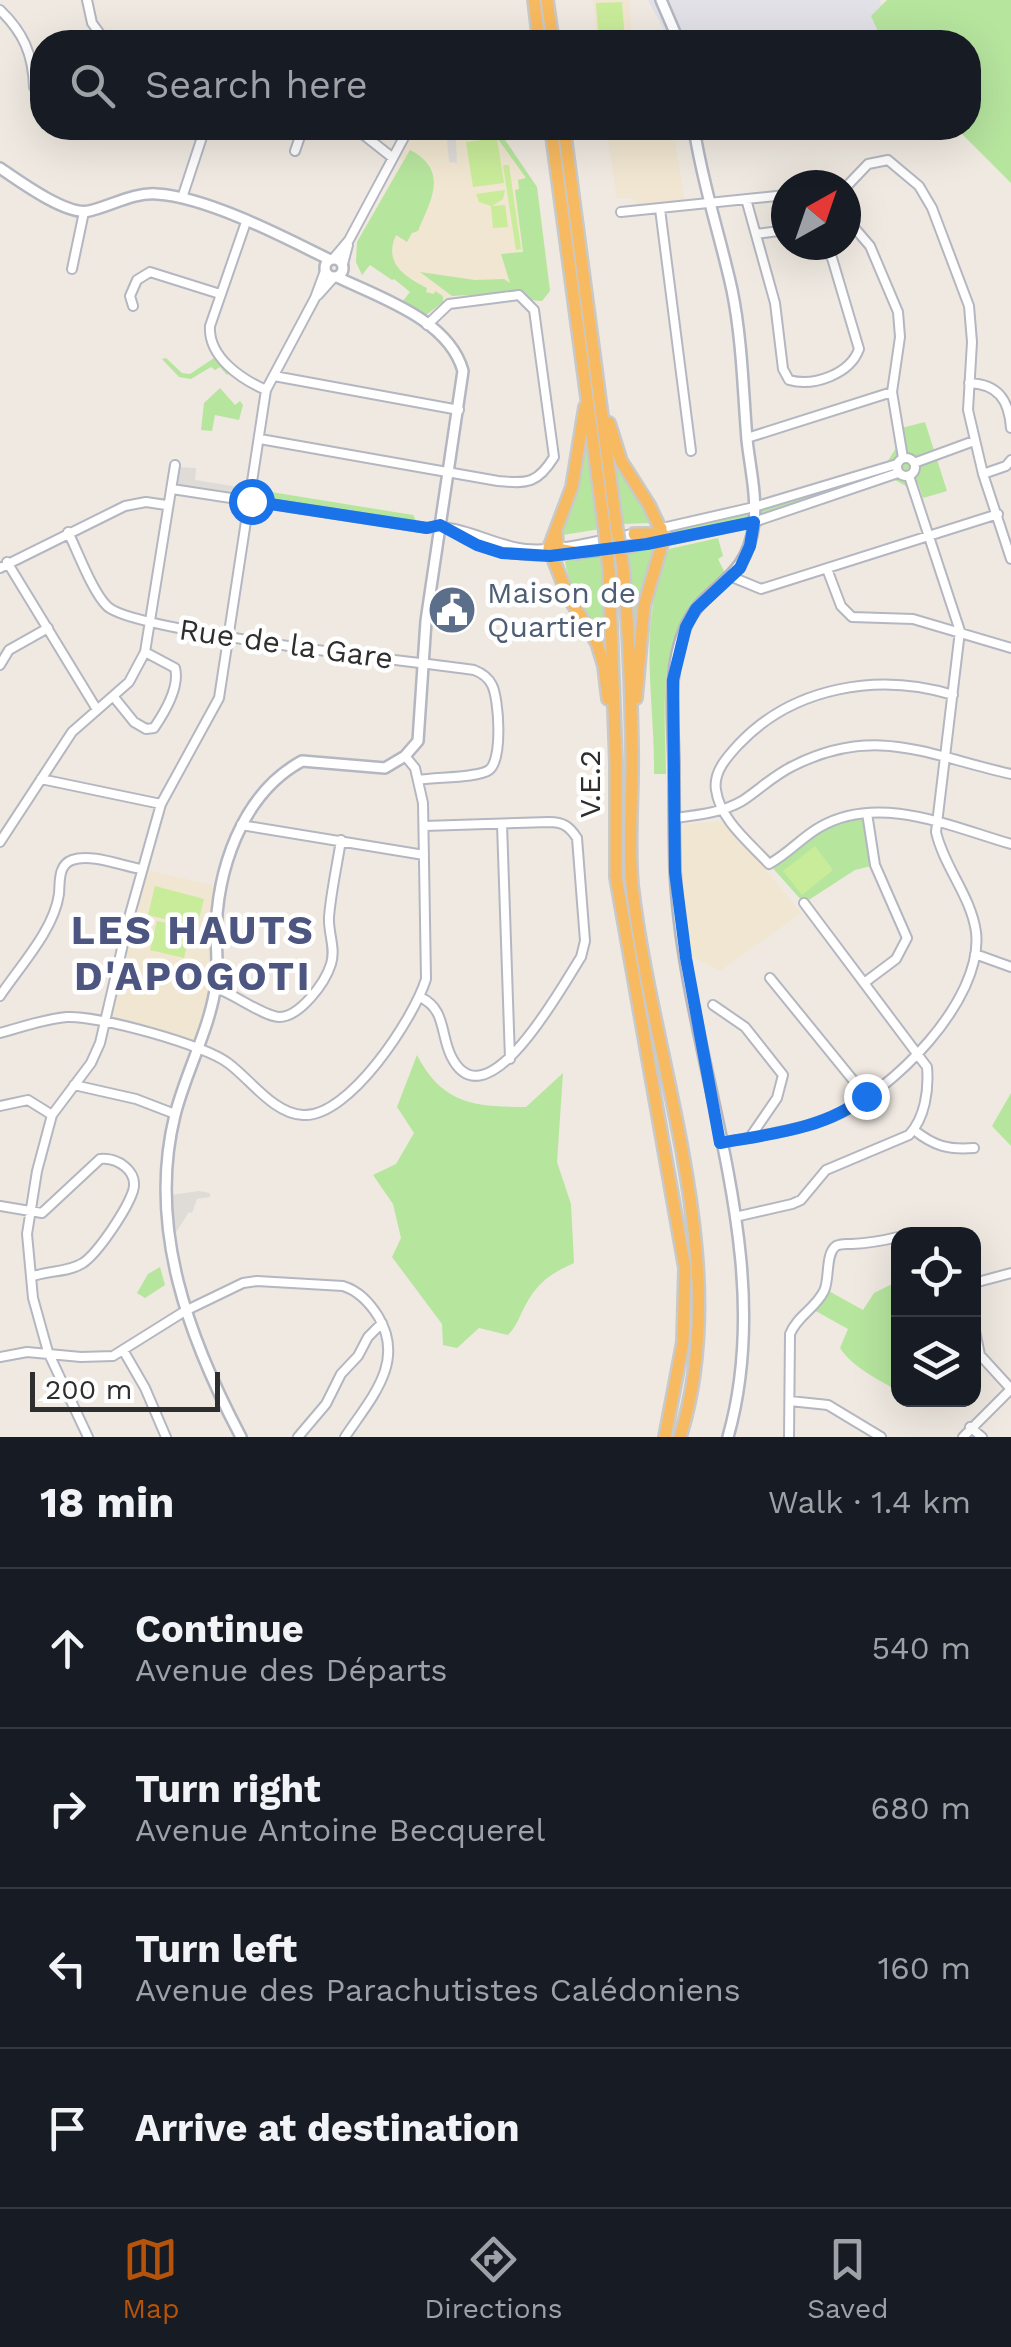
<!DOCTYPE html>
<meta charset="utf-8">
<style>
body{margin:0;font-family:"Work Sans",sans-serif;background:#242831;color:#f1f3f6}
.controls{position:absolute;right:30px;bottom:30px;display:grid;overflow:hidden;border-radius:20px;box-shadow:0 10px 40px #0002}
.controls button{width:90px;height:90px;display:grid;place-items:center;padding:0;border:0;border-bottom:2px solid #363941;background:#171b24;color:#f1f3f6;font:50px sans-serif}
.compass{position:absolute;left:771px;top:170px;width:90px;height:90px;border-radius:50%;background:#171b24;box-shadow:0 10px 40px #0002;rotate:40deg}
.scale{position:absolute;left:30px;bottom:25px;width:190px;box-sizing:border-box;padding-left:10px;border:5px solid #2e2e2e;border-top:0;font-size:28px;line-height:35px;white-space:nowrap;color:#2e2e2e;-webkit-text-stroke:8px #fff;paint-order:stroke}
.stop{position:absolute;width:30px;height:30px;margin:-22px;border:8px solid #1a73e8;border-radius:50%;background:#fff}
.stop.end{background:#1a73e8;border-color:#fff;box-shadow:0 2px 10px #0008}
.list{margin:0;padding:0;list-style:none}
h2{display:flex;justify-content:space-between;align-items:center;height:130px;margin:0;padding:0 40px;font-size:42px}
h2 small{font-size:32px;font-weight:400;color:#9ea1a6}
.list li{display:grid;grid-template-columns:65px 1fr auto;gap:30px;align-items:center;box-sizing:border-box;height:160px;padding:0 40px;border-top:2px solid #363941}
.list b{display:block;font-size:38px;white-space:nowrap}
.list p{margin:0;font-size:32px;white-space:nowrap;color:#9ea1a6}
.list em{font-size:32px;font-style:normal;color:#9ea1a6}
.icon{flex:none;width:55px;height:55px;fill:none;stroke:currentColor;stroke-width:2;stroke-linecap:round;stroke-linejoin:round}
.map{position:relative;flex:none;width:1011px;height:1437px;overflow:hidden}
.search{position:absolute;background:#171b24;box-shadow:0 10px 40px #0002;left:30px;right:30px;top:30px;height:110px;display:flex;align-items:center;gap:25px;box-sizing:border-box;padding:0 35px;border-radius:40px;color:#9ea1a6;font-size:38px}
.sheet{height:770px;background:#171b24}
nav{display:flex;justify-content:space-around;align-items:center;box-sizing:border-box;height:140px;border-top:2px solid #363941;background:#171b24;font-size:28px;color:#9ea1a6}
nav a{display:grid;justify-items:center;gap:5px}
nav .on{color:#b45309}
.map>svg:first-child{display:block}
.industrial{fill:#e3e1e8}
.education{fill:#f0e6d1}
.green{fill:#b6e59e}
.pitch{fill:#c9ec9a}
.plaza{fill:#dfdcd8}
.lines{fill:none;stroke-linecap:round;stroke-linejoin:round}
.minor-casing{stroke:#b4b7c1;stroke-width:12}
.tertiary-casing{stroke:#b4b7c1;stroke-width:14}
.trunk-casing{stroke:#c9c9c9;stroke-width:16}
.minor{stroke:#fff;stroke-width:8}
.tertiary{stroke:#fff;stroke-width:9}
.trunk{stroke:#f8ba60;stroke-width:11}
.trunk-bridge-casing{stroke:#c9c9c9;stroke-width:16;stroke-linecap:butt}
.trunk-bridge{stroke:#f8ba60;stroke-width:11}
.route{stroke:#1a73e8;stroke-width:12}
.labels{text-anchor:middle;stroke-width:9;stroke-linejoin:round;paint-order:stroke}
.service-label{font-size:30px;fill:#4e5e75;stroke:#fff;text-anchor:start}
.street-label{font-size:30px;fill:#2e2e2e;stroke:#fff}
.district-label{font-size:40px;font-weight:bold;letter-spacing:2.5px;fill:#4d5680;stroke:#fff}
</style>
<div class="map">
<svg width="1011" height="1437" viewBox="0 0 1011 1437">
<rect width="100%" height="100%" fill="#efe9e1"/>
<!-- industrial -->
<path class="industrial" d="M648,0H880L888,42H718L667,36Z"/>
<!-- education -->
<path class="education" d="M593,0H629L632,42H597Z
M402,128H497L537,187L550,291L542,301L531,300L522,292L453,296L426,315L402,302L410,292L394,279L392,280L370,265L362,275L356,262L357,242L402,161L391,150Z
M606,128H673L685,203L641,207L631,198H617Z
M718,821L727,823L801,913L720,971L692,956L681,878L683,825Z
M147,870L211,885L218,892L209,941L212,976L194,1044L110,1020Z"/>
<!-- green -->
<path class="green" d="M887,0H1011V183L956,128H968V42H883L871,16Z
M490,128H497L537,187L550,291L542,301L531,300L522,292L452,296L420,272L475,280L504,279L510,283L501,254L523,252L515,190L519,189L518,180L526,178Z
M410,150C451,171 429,203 418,231L412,233L407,242L396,235C383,263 405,277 427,288L426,292L434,294L435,291L443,296V302L426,315L402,302L410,292L394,279L392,280L370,265L362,275L356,262L357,242Z
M217,356L230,372L227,375L220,367L215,370L211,367L191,379L179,377L162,359L166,358L182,373L190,374Z
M220,388L235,405L240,401L243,405L239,420L215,415L212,431L201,430L204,403Z
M925,422L947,491L923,498L918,483L908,487L891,478L754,522L663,541L661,528L754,507L886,464L896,448L906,445L901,428Z
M586,432L600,529L563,535L560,532Z
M610,447L651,516V523L622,524Z
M252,489L413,515L420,527L251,501Z
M718,538L723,556L718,559L725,573C653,625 665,697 666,774H654C655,695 636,624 669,549Z
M651,546L656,550L636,666L625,551Z
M604,554L610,664C600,627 571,600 565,561Z
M867,813L875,865L855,870L804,903L769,864L820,827Z
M417,1055C442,1104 475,1107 526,1107L563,1073L557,1162L571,1204L574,1263C551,1273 537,1283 525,1306C519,1317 517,1326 508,1335L479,1328L457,1348L443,1345L442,1324L392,1257L401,1238L393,1204L373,1175L396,1164L414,1133L397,1107Z
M1011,1093V1146L992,1126Z
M160,1267L165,1285L145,1298L137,1293L148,1274Z
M898,1281V1391C879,1380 852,1367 840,1348L848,1329L812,1309L825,1289L863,1310L874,1293Z"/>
<!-- pitch -->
<path class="pitch" d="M622,2L625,42H599L596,3Z
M497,138L504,183L473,187L466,142Z
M503,165H509L521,249L516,250Z
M505,190L503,199L492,206L505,205L508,227L493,228L491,206L479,202L476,194Z
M815,846L833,870L802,895L783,871Z
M155,886L204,899L197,927L148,915Z
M157,921L191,928L184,958L150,950Z"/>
<!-- plaza -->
<path class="plaza" d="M438,128H462L464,138L456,140L457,163L449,162L447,139H439Z
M179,467L196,468L195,480L252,489L251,501L177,487Z
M199,1191L210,1193V1197L197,1199L192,1213L189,1212L175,1234L172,1232L171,1195Z"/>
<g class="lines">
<!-- minor casing -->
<g class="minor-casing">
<path id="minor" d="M87,0L92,23L106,42
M0,10C23,32 33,54 34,87L42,97
M355,128L393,158
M295,151L303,128
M846,187L868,164L888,160L919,186L932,208L969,306L972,342L968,410L983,474L1011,559
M182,198L205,128
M746,199L775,303L783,369L789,380C814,387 850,374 859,349L832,258L820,245
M660,209L691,451
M621,212L786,195
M846,218L870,246L898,312L900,337L892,392L903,458
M246,222L210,326C208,357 241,379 266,390
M756,234L786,230
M333,259L349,240L409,128
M343,264L348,245
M72,269L84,212
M318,295L334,277
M133,306L130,296L137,280L150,272L220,294
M274,376L459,410
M969,383C998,384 1009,400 1011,428
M747,438L892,392
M260,439L498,481C528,484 538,483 554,457L534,310L519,295L449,304L427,325
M897 467a9 9 0 1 1 18 0a9 9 0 1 1-18 0Z
M914,463L974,441
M983,474L1006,466L1011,460
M172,489L427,528C459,522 493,546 526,549C560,552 600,539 634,534
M658,529L754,507L897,464
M68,532C78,552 92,591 107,606C132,632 420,662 474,670C482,673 488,677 492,685C499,699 503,760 489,770C478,778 436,777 419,780
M462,537C514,565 568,555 624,548
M662,541L754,522L898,473
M7,562L96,708
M0,568L125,506L146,502L166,505
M827,569L841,606L852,617L913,619L1011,648
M732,577L761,589L998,514
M0,665L9,650L48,628
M953,695C878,672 793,687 739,744C727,757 713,772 716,790C720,820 750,843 769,864C788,854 802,837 820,827C879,793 952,827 1011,844
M113,696L134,722L146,729L154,728C165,712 180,687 175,668L145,652
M41,779L161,804
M675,818C698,815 721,813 742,801C759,790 774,775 793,766C876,724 929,756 1011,774
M502,824L510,1059
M241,825L424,855
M0,842L72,732L129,682L145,652L175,465
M975,954L1011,967
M770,978L866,1096
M864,983L896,959L907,938L875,865L867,813
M216,988C234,994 263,1016 279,1017C300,1017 325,983 331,964C336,948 328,933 329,917C331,892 337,866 341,840
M0,996C20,966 54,930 59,894C60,882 58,865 72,860C91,853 122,866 141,869
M420,997C446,1009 440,1033 451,1056C486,1128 564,983 581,957L585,941L577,838C569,826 563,822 549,822L424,826
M713,1005L745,1027L783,1075L777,1098L751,1136
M0,1033C22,1027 44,1019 67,1017C97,1015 205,1045 228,1063C250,1079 274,1114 303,1115C349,1118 414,1018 426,979L423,803L415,768L405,756
M74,1085L136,1099L175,1114
M0,1106L28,1100L52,1115
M914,1130C934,1146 948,1150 974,1148
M720,1143C757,1136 797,1131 832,1117C891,1093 984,1000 976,932C971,896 944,867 936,832L960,631L909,476
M0,1206L42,1213L100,1159C117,1157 139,1171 133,1191C127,1209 99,1252 83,1263C67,1273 48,1270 31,1277
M735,1217L792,1204L801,1200L826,1170L909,1135C925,1118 929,1090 927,1067L804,903
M974,1283L1011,1273
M974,1326L980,1355L1011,1389
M123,1350L145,1388L166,1437
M0,1357L27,1352L81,1357L113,1356L185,1311L243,1283L257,1281L343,1286C359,1291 369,1302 378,1316C406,1362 371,1398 345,1437
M790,1401L828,1405L881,1437
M970,1427L982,1437
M88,1437L48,1352L33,1298L27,1234L37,1171L52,1115L91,1063L100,1043L130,914L161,804L219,698L266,390L315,298L325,271
M298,1437L326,1404L341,1374L358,1356L368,1337L382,1323
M789,1437L790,1334C797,1316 815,1309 824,1291C830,1279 825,1254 836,1246C841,1243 847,1244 852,1244C869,1243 882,1241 898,1237
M963,1437L1011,1389"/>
</g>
<!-- tertiary casing -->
<g class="tertiary-casing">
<path id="tertiary" d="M661,0L679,42
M694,128C702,183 720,235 732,290C742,339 743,390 747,440C750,467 757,496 754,523C747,584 705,582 685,628C667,670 673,718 674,763C674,798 674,833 675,869C683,1056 781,1250 728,1437
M0,168C19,181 67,216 89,211C111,206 134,192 157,194C207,197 284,237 330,260
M325 268a9 9 0 1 1 18 0a9 9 0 1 1-18 0Z
M241,1437C189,1339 147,1227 175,1115C186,1071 210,1029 216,984C218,968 217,954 216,938C216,872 241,794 302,761L385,768L405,756L418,741L426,621L463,371C449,320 381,298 337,277"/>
</g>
<!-- trunk casing -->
<g class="trunk-casing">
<path id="trunk" d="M534,0L539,42
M547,0L553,42
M551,128L605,532
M564,128L617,530
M585,407L572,487L549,548L568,596L597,643L604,666L608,699
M609,423L621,461L649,505L664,537L644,606L636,698
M556,533L558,549L578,553
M634,534H653L660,538
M631,546L655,538L661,528
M623,567C629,627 631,689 632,749C633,794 628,840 632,885C652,1062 735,1262 680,1437
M609,570L616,763V877L685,1268L683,1342L665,1437"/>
</g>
<!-- minor -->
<use href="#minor" class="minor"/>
<!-- tertiary -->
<use href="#tertiary" class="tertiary"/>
<!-- trunk -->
<use href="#trunk" class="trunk"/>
<!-- trunk-bridge casing -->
<g class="trunk-bridge-casing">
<path id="trunk-bridge" d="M617,530L623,567
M605,532L609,570"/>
</g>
<!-- trunk-bridge -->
<use href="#trunk-bridge" class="trunk-bridge"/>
</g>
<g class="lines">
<!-- route -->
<path class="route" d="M251,501L427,528L440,525L477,545L502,553L550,556L647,544L754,522L750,546L740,568L696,609L686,627L673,680L675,872L686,958L720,1143C770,1134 826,1129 866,1096"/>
</g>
<!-- icons -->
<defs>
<g id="civic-disc" transform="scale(2.5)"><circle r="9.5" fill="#5c6f8a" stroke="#fff"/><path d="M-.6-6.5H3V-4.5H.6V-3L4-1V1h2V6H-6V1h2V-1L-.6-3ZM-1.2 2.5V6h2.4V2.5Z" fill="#fff"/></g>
</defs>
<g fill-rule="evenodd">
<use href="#civic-disc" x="452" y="610"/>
</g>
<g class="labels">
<!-- service labels -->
<g class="service-label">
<text x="487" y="603">Maison de<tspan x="487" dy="34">Quartier</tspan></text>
</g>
<!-- street labels -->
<g class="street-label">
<text transform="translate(286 644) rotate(8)" y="10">Rue de la Gare</text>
<text transform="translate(590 784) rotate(-90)" y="10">V.E.2</text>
</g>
<!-- district labels -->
<g class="district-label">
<text x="193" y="944">LES HAUTS<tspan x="193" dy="46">D'APOGOTI</tspan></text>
</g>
</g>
</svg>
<div class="controls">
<button><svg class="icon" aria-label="locate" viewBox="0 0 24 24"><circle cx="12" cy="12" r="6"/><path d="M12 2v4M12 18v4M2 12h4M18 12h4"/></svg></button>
<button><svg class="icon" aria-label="layers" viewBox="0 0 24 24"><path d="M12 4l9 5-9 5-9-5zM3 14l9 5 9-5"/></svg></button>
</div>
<svg class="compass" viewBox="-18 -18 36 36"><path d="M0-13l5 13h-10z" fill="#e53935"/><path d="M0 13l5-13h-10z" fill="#9ea1a6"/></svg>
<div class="scale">200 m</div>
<div class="stop" style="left:251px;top:501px"></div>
<div class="stop end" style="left:866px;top:1096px"></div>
<div class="search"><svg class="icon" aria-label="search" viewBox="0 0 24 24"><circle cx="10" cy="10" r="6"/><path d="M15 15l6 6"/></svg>Search here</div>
</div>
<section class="sheet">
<h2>18 min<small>Walk · 1.4 km</small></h2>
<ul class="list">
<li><svg class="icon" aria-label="ahead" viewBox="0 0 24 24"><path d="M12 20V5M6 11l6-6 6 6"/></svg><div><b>Continue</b><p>Avenue des Départs</p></div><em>540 m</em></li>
<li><svg class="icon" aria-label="right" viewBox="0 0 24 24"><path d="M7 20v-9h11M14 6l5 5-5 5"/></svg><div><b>Turn right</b><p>Avenue Antoine Becquerel</p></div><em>680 m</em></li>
<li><svg class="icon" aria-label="left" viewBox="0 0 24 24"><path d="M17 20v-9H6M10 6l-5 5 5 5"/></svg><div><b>Turn left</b><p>Avenue des Parachutistes Calédoniens</p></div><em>160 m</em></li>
<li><svg class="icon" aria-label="arrive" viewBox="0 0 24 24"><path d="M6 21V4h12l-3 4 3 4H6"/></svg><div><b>Arrive at destination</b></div></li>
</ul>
</section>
<nav>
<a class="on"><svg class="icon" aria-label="map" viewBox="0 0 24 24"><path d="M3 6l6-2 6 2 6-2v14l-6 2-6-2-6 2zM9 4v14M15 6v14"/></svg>Map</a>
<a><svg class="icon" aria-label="directions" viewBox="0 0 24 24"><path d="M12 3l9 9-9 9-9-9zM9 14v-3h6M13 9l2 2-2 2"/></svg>Directions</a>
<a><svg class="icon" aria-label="saved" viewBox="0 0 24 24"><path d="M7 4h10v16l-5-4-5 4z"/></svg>Saved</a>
</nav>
